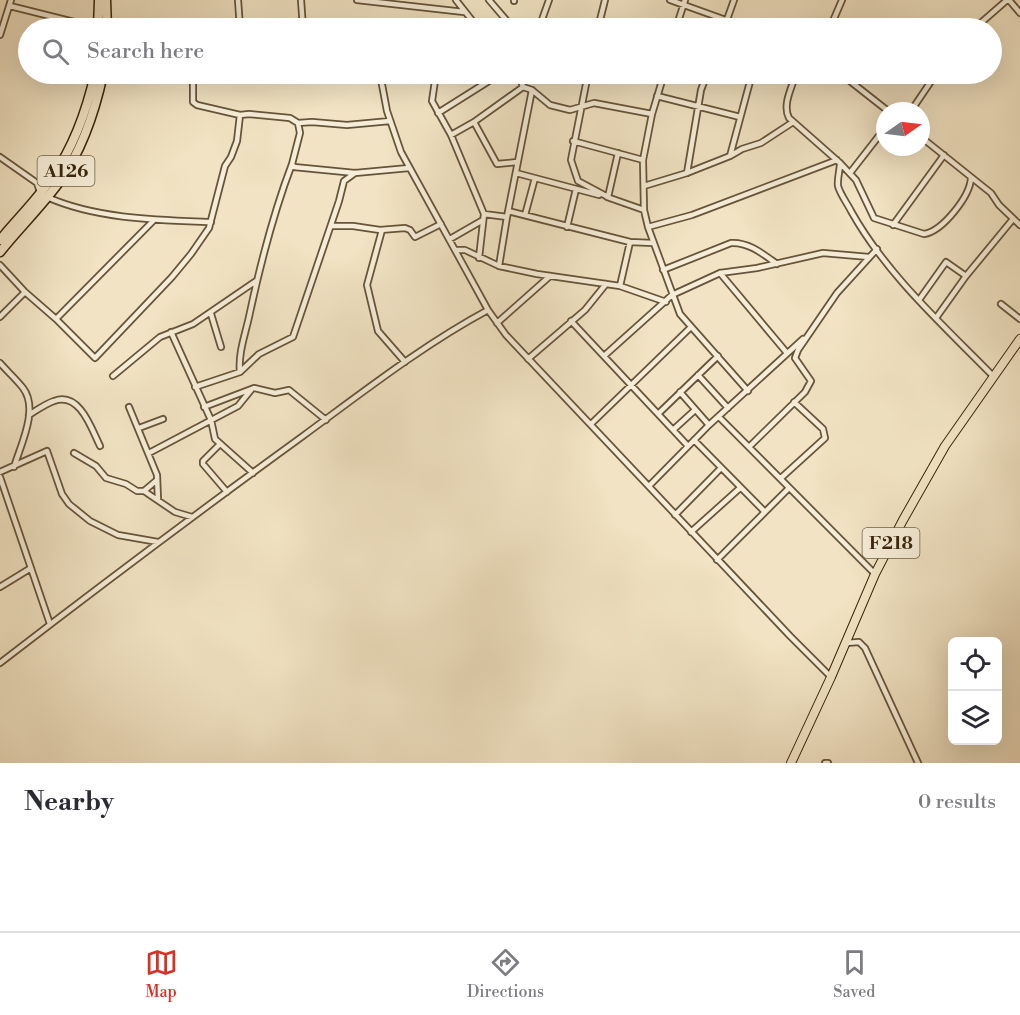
<!DOCTYPE html>
<style>
body{margin:0;font-family:"Libre Bodoni",serif;background:#f2f2f3;color:#2b2b33}
.controls{position:absolute;right:18px;bottom:18px;display:grid;overflow:hidden;border-radius:9px;box-shadow:0 6px 24px #0002}
.controls button{width:54px;height:54px;display:grid;place-items:center;padding:0;border:0;border-bottom:2px solid #e1e1e2;background:#fff;color:#2b2b33;font:30px sans-serif}
.compass{position:absolute;left:876px;top:102px;width:54px;height:54px;border-radius:50%;background:#fff;box-shadow:0 6px 24px #0002;rotate:76deg}
.list{margin:0;padding:0;list-style:none}
h2{display:flex;justify-content:space-between;align-items:center;height:78px;margin:0;padding:0 24px;font-size:26px}
h2 small{font-size:20px;font-weight:400;color:#7c7c81}
.icon{flex:none;width:33px;height:33px;fill:none;stroke:currentColor;stroke-width:2;stroke-linecap:round;stroke-linejoin:round}
.map{position:relative;flex:none;width:1020px;height:763px;overflow:hidden}
.search{position:absolute;background:#fff;box-shadow:0 6px 24px #0002;left:18px;right:18px;top:18px;height:66px;display:flex;align-items:center;gap:15px;box-sizing:border-box;padding:0 21px;border-radius:33px;color:#7c7c81;font-size:22px}
.sheet{height:168px;background:#fff}
nav{display:flex;justify-content:space-around;align-items:center;box-sizing:border-box;height:84px;border-top:2px solid #e1e1e2;background:#fff;font-size:16px;color:#7c7c81}
nav a{display:grid;justify-items:center;gap:3px}
nav .on{color:#d93025}
.map>svg:first-child{display:block}
.lines{fill:none;stroke-linecap:round;stroke-linejoin:round}
.minor-casing{stroke:#66543a;stroke-width:8}
.primary-casing{stroke:#38250d;stroke-width:10}
.trunk-casing{stroke:#38250d;stroke-width:11}
.minor{stroke:#f6edd8;stroke-width:4.5}
.primary{stroke:#f1e3c3;stroke-width:8}
.trunk{stroke:#f1e3c3;stroke-width:8}
.labels{text-anchor:middle;stroke-width:4.5;stroke-linejoin:round;paint-order:stroke}
.shield{fill:#f6edd8;stroke:#71614a;stroke-width:1.5}
.shield-label{font-size:18px;font-weight:bold;fill:#38250d}
</style>
<div class="map">
<svg width="1020" height="763" viewBox="0 0 1020 763">
<rect width="100%" height="100%" fill="#f1e3c3"/>
<filter id="stains"><feTurbulence type="fractalNoise" baseFrequency=".00333" numOctaves="4"/><feColorMatrix values="0 0 0 0 .2 0 0 0 0 .09 0 0 0 0 .02 0 0 0 .5 -.17"/></filter>
<radialGradient id="worn" r=".72"><stop offset=".6" stop-color="#630" stop-opacity="0"/><stop offset="1" stop-color="#630" stop-opacity=".3"/></radialGradient>
<g class="lines">
<!-- minor casing -->
<g class="minor-casing">
<path id="minor" d="M238,0L240,28
M301,0L303,28
M357,0L464,12
M456,0L478,28
M489,0L513,28
M514,0V1
M670,0L748,28
M1009,0L1020,13
M10,6L98,28
M539,28L549,0
M598,28L605,0
M676,28L685,0
M724,28L734,0
M830,28L842,0
M975,28L1007,0
M0,35L11,0
M193,74V102L197,105L240,115L249,114L290,118L298,123L300,133L292,164L294,167L355,173L409,168
M380,74L387,111L401,152L488,310L506,335L790,636L831,677
M436,74L432,101L451,135L484,214L479,258
M519,74L523,87
M588,74L571,160L578,181L608,197
M650,74L663,77
M664,74L652,114L643,160L644,210L648,227L680,314L748,391
M796,74C792,87 782,105 789,118L840,163L856,180L874,218L924,234C943,231 970,196 971,178
M841,74L888,111
M657,96L740,117
M911,111L936,74
M438,113L500,74
M474,122L497,164L517,162
M298,123L312,122L347,125L390,121
M451,135L474,122L523,87L532,90L550,105L570,110L594,103L652,114
M921,137L991,193L999,205L1020,225
M573,141L643,160
M730,156L752,74
M0,157L37,183L40,192
M840,163C840,170 837,179 838,186C840,194 847,203 851,211C886,274 943,325 993,376
M516,173L599,195
M687,173L701,90L707,74
M850,173L885,128
M644,186L687,173L730,156L742,149L761,143L793,122
M47,197C96,219 158,220 211,222
M607,197L644,210
M608,197L618,153
M508,211L630,242L653,243
M484,214L507,217
M525,215L535,178
M893,225L944,155
M331,226H353L380,230L405,228L410,230L415,237L441,224
M567,227L576,189
M648,227L692,215L837,160
M382,230L367,285L378,331L405,362
M450,239L483,220
M456,250H465L499,266L537,274L620,286L666,302
M0,265L25,292L56,319L154,220
M499,266L507,217L532,90
M663,270L731,243C749,242 763,254 777,264
M720,273L787,353
M620,286L630,242
M919,300L946,262L966,276
M1001,304L1020,319
M211,314L221,347
M0,317L25,292
M936,318L966,276L1013,219
M56,319L95,358L172,277L191,254L209,228L225,166L231,157L237,141L240,115
M571,321L688,446
M497,323L550,276
M171,332L211,420L215,439L253,473
M604,356L672,295L720,273L757,268L823,253L869,257
M528,359L585,310L606,284
M0,363C7,371 16,379 23,388C39,409 21,444 14,467
M240,372C238,354 245,335 249,317C260,265 273,214 292,164
M698,375L728,408
M113,376L160,337L193,324L256,281
M195,387L240,372L259,354L293,337L339,201L344,181L355,173
M680,392L709,425
M129,407L157,475L158,500
M204,407L254,388L275,393L289,390L326,420
M658,414L718,356
M29,415C37,410 45,404 54,401C80,391 92,430 100,446
M719,417L875,574
M591,424L691,327
M139,428L163,419
M673,430L695,410
M694,440L765,512
M220,444L203,461V464L227,492
M749,447L805,392L811,381L795,358L798,350L837,293L877,249
M74,453L96,466L106,478L126,484L137,491H144L175,512L192,517
M149,453L238,406L251,390
M0,472L47,451L62,494L69,504L90,521L118,535L158,542
M0,477L50,624
M781,478L825,438L823,429L794,402
M649,486L709,425L803,339
M144,491L157,480
M675,515L721,468
M691,532L740,488
M717,560L789,488
M0,587L31,568
M846,643L859,642L865,648L918,763
M0,663C100,586 201,510 303,436C363,392 423,345 488,310
M825,763H828"/>
</g>
<!-- primary casing -->
<g class="primary-casing">
<path id="primary" d="M791,763L831,677L875,574L903,520L945,446L1020,339"/>
</g>
<!-- trunk casing -->
<g class="trunk-casing">
<path id="trunk" d="M106,0L107,28
M98,28L99,0
M0,240C17,219 38,199 53,176C74,146 87,109 95,74
M0,252C19,228 42,206 60,181C82,150 95,111 103,74"/>
</g>
<!-- minor -->
<use href="#minor" class="minor"/>
<!-- primary -->
<use href="#primary" class="primary"/>
<!-- trunk -->
<use href="#trunk" class="trunk"/>
</g>
<g class="labels">
<!-- shield labels -->
<g class="shield">
<rect x="37.5" y="156" width="57" height="30" rx="4.5"/>
<rect x="862.5" y="528" width="57" height="30" rx="4.5"/>
</g>
<g class="shield-label">
<text x="66" y="177">A126</text>
<text x="891" y="549">F218</text>
</g>
</g>
<rect width="100%" height="100%" filter="url(#stains)"/>
<rect width="100%" height="100%" fill="url(#worn)"/>
</svg>
<div class="controls">
<button><svg class="icon" aria-label="locate" viewBox="0 0 24 24"><circle cx="12" cy="12" r="6"/><path d="M12 2v4M12 18v4M2 12h4M18 12h4"/></svg></button>
<button><svg class="icon" aria-label="layers" viewBox="0 0 24 24"><path d="M12 4l9 5-9 5-9-5zM3 14l9 5 9-5"/></svg></button>
</div>
<svg class="compass" viewBox="-18 -18 36 36"><path d="M0-13l5 13h-10z" fill="#e53935"/><path d="M0 13l5-13h-10z" fill="#7c7c81"/></svg>
<div class="search"><svg class="icon" aria-label="search" viewBox="0 0 24 24"><circle cx="10" cy="10" r="6"/><path d="M15 15l6 6"/></svg>Search here</div>
</div>
<section class="sheet">
<h2>Nearby<small>0 results</small></h2>
<ul class="list">
</ul>
</section>
<nav>
<a class="on"><svg class="icon" aria-label="map" viewBox="0 0 24 24"><path d="M3 6l6-2 6 2 6-2v14l-6 2-6-2-6 2zM9 4v14M15 6v14"/></svg>Map</a>
<a><svg class="icon" aria-label="directions" viewBox="0 0 24 24"><path d="M12 3l9 9-9 9-9-9zM9 14v-3h6M13 9l2 2-2 2"/></svg>Directions</a>
<a><svg class="icon" aria-label="saved" viewBox="0 0 24 24"><path d="M7 4h10v16l-5-4-5 4z"/></svg>Saved</a>
</nav>
